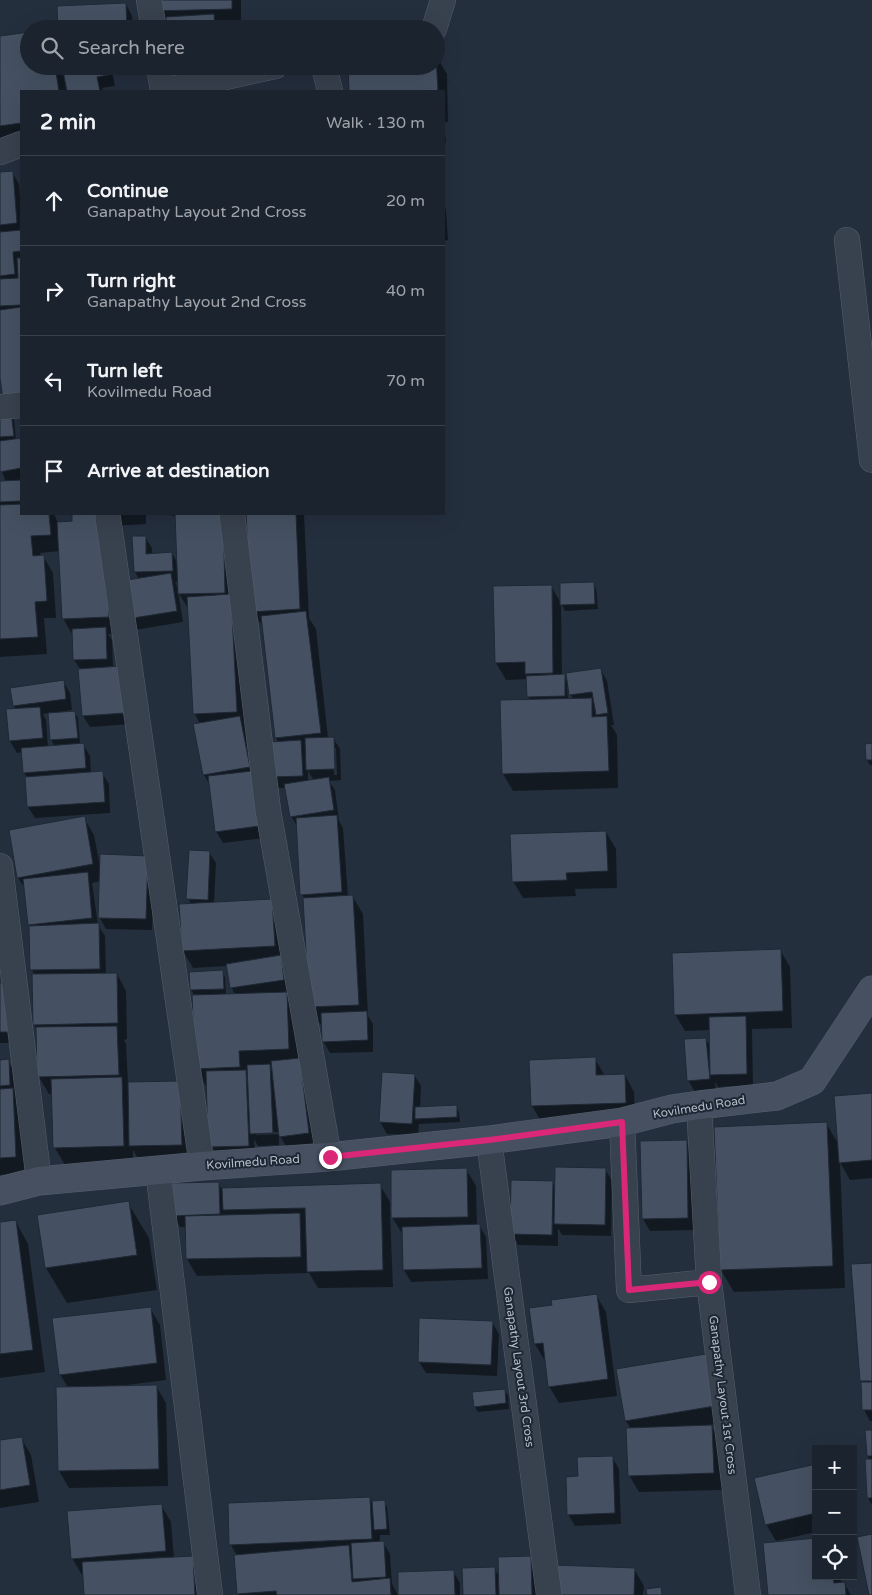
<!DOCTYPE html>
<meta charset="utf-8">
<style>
body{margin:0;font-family:"Varela Round",sans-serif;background:#282f3a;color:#f1f3f6}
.controls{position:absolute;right:15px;bottom:15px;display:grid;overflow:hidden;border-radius:0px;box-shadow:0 5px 20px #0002}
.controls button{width:45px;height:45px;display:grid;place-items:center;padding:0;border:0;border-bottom:1px solid #39404a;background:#1b232e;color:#f1f3f6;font:25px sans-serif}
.stop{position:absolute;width:15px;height:15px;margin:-11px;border:4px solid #db2777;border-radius:50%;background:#fff}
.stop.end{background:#db2777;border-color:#fff;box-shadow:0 1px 5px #0008}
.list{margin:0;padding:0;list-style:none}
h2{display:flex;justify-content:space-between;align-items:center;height:65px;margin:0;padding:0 20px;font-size:21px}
h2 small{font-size:16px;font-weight:400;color:#a0a4aa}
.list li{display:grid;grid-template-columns:32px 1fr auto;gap:15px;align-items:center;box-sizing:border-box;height:90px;padding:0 20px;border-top:1px solid #39404a}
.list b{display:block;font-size:19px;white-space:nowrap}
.list p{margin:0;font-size:16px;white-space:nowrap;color:#a0a4aa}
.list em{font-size:16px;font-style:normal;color:#a0a4aa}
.icon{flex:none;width:28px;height:28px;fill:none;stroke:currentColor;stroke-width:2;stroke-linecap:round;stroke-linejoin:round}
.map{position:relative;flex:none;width:872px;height:1595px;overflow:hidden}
.search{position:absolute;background:#1b232e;box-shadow:0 5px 20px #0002;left:20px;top:20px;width:425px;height:55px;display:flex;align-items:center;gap:12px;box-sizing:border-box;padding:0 18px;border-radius:28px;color:#a0a4aa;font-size:19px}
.panel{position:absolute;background:#1b232e;box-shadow:0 5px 20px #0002;left:20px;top:90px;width:425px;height:425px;border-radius:0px}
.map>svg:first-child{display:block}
.shadow{fill:#0007;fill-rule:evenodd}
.building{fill:#455162;stroke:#1f2835}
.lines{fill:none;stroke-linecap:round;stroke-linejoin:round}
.street-casing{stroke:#565f6c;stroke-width:26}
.secondary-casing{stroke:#565f6c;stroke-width:29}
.street{stroke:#38414e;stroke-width:25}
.secondary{stroke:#465061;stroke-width:28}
.route{stroke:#db2777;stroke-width:6}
.labels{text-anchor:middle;stroke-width:4;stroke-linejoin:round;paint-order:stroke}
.street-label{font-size:12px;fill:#b4bcc9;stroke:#1d2633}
</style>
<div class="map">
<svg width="872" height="1595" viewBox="0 0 872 1595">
<rect width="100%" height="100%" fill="#242f3e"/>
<!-- shadow -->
<path class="shadow" d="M154,0H241V26H220L221,29H168L164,28Z
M126,4L132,16L133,29H59Z
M0,38L29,66H111L115,86L102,88L103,91H68L66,78H64L66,91H21V141L0,145Z
M437,57L447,74L448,122H444L446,143H444V91H350V66H436Z
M172,66H223V70L176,73Z
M444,170L445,203H444Z
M12,172L19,184L21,214V415L12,416L14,419L16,440L21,439V514H54L58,523L74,522L73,514H146V524L113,526L118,634H108L112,640L113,668L131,724L90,727L83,716L81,670L74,660L73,636L63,618L60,551L40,553L41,557L43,556L53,573L56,618H44L47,654L0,657V482H6L0,467V415L12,414L0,368V174Z
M444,205L446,210L448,240L444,241Z
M170,514H227L265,838L223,843L216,831L211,787L204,775L200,724L195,714L189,610L178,592L183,622L135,630L128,618L139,579L135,572L145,537L152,548V555L172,553L179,566L177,516H172ZM175,582H179V590Z
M247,514H304L309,618L316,629L328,738H333L340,749L341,780L329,781L335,790L339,821L343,828L348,897H353L363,914L368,1016L373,1024V1052L330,1053L323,1041L322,1024H320L311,1007L305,900L302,894L298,828L291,816L286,788H279L273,777L279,743L276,738L264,628L252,611ZM333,748H336L337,775H334ZM308,770L311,776L314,780L308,781Z
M593,583L596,588L598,609L565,611L562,605L561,584Z
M551,586L561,603L562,676H564L568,683L601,670L607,681L614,725H611L617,735L618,788L513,791L503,774L531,701L528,697V679L506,680L496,663ZM567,687H569L573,700H568Z
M63,681L70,693L72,710L60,712V714L75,713L78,718L80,744H83L90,756L91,773H102L109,784L110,813L35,818L28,807L27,777L24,773L22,752L17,753L10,741L7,711L16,710L14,706ZM50,713L51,740L55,746L48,747L46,720L43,714Z
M872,745V765H870L867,760Z
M84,818L94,835L100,866L154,869L152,930L106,929L99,917L100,881L92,883L98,925L105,936L106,974H117L126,991L127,1039L124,1040L126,1044L128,1083L179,1082L188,1157H137L133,1150V1163L65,1165L55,1148L53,1094H49L39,1077L37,1029L34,1024L35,975L32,970L30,927L25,889L18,877Z
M606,832L616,849L617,888L575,889L576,896L523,898L513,881Z
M209,852L216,863L214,903L271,900L290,992H286L296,1010L298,1059H300L315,1145L287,1148L279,1134V1132L256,1133V1135L279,1134V1145L258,1146L254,1139L255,1157L216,1158L210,1147L208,1085L206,1086L196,1068L195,996L191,990L190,973L222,972L225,977L226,995H235L232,988L228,966L193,968L183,951L191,904L188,898Z
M780,950L790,967L792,1028L752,1029L753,1085L718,1087L715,1081L716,1090L695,1092L688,1080L706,1039L711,1048L710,1030L685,1031L675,1014Z
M0,985L14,1043H0Z
M595,1059L605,1076L625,1075L634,1092L635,1119L542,1123L532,1106Z
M0,1061H8L15,1072L22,1107L25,1174L0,1175Z
M383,1073L414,1075L421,1086L420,1108L456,1107L459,1112L460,1122L419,1124L418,1135L387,1134L380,1122Z
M872,1094V1178L850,1180L840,1162L845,1288L734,1292L721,1270L826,1123L839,1145Z
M686,1141L693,1152L694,1230L650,1231L643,1219L642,1142Z
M466,1169L476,1186L477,1226L479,1225L486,1237L488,1279L411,1282L404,1270L403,1235L390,1214L393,1287L318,1288L309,1273L197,1276L187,1259L186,1227H180L173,1215L218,1183L222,1189L380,1185L390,1202V1213H393Z
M605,1169L612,1181L611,1236L562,1235L558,1228V1246L518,1245L512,1233L552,1182L556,1189Z
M128,1203L149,1238L157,1290L67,1303L46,1268L38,1216Z
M16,1222L28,1244L45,1372L0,1378V1224Z
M872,1264V1421H870L864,1410L852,1265Z
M596,1295L606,1312L617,1396L559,1403L549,1386L545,1361L535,1344L553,1306Z
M150,1308L160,1325L166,1380L127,1385L128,1387L156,1386L166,1403L168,1486L69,1488L59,1471L68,1388L60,1374Z
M492,1322L499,1334L497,1376L426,1373L419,1362Z
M706,1355L724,1423L711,1425L721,1443L723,1490L639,1492L629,1475L631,1429L626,1421Z
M504,1390L508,1395L509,1409L478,1412L475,1407Z
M872,1431V1505L868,1498L866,1460H870L868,1456Z
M21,1438L31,1455L39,1502L0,1508V1441Z
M612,1457L619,1469L621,1524L575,1526L568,1514L579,1477Z
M816,1465V1532L776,1541L777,1543L816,1576H841V1583H844L851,1595H769L777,1543L766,1524Z
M369,1498L372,1502L384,1501L387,1507L390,1535H380V1542H383L390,1554L392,1584L398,1595H239L235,1557L237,1556L231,1545Z
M161,1505L171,1522L174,1559L192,1558L202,1575L203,1595H85L84,1575H82L72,1558Z
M530,1558L537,1569L538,1595H464L494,1568L500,1578Z
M634,1569L644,1586L643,1595H554Z
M453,1571L460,1583V1595H399Z"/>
<!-- building -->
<path class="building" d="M153,0H232V9L153,11Z
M126,3L127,29H58L57,6Z
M214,14L215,29H166V17Z
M29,32V66H55L59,91H21V123L0,126V36Z
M436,56L438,91H349L348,66H436Z
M62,66H107L109,75L97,77L100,91H67Z
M13,171L17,223L0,225V172Z
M21,230V251L13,252L15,274L0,276V232Z
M17,258H21V305L0,306V279L18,278Z
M21,307V397L3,399L0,378V310Z
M11,412L14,436L0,437V413Z
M21,438V468L0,472V441Z
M21,480V501L0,502V481Z
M21,504V514H49L51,535L31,536L33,556L44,555L47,601L35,602L38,637L0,639V505Z
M72,514H104L109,617L62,619L57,522L72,521Z
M175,514H223L225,593L178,594Z
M246,514H296L300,609L251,612Z
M132,536H146V554L172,552L173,571L134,572Z
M171,573L177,611L127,619L121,581Z
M594,582L595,604L560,605V583Z
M552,585L553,673L525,674V662L495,663L493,586Z
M231,594L237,712L193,714L187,597Z
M306,611L321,733L275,738L261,616Z
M106,627L107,659L73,660L72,629Z
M121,666L125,713L82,716L78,669Z
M601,668L608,713L596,715L592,692L569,695L566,673Z
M565,674V696L527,697L526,676Z
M64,680L66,699L13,706L10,688Z
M592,698V717L607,716L609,771L502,774L500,700Z
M40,707L43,738L9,741L6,709Z
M75,711L78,738L50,740L48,713Z
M240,716L250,767L203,775L193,724Z
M334,737L335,769L306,770L305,738Z
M301,740L303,776L271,777L270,742Z
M84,743L86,768L23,773L21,748Z
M872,743V760H866L865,744Z
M103,771L105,802L27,807L25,777Z
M252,771L259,826L215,832L208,776Z
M329,777L334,810L290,817L284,784Z
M337,815L342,892L300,895L296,818Z
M85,816L93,864L17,878L9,830Z
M606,831L608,871L566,873L567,880L512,882L510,834Z
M189,850L210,851L208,900L186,899Z
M100,854L148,856L146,919L98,918Z
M88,872L92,918L28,925L23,879Z
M353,895L359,1005L309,1007L303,898Z
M272,899L275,946L182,951L179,904Z
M99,923L100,969L30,970L29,926Z
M781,949L783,1011L674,1015L672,953Z
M281,955L284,980L230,988L226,964Z
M223,970L224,989L190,990L189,972Z
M117,973L118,1023L33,1025L32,974Z
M0,983H6L8,1032H0Z
M287,992L289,1049L239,1051L240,1067L195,1069L192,995Z
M367,1011L368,1040L322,1042L321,1013Z
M746,1016L747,1074L710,1075L709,1017Z
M117,1026L119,1075L37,1077L36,1027Z
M706,1038L710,1079L687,1081L684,1039Z
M596,1057V1075L625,1074L626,1103L531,1106L529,1060Z
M300,1058L309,1133L279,1137L271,1061Z
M9,1059L10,1085L0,1086V1060Z
M270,1064L273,1133L250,1134L247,1065Z
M246,1070L249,1146L208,1147L206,1071Z
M382,1072L415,1074L412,1124L379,1122Z
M122,1077L124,1146L53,1148L51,1079Z
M180,1081L182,1145L129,1146L128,1082Z
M13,1088L16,1157L0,1158V1089Z
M872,1093V1160L839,1163L834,1096Z
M457,1105V1117L415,1119V1107Z
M827,1122L833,1266L720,1270L714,1127Z
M687,1140L688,1218L642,1219L640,1141Z
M555,1167L606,1168L605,1225L554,1224Z
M467,1168L468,1217L391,1218V1170Z
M511,1180L553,1181L552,1235L510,1234Z
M219,1182L220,1214L172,1216L171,1183Z
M381,1183L383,1270L307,1272L305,1208L223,1210L222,1188Z
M129,1201L137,1255L45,1268L37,1215Z
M300,1213L301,1257L186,1259L185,1216Z
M16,1220L33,1350L0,1354V1222Z
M480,1224L482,1268L403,1270L402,1227Z
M872,1263V1381H860L851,1264Z
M597,1294L608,1379L548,1387L543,1343L534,1344L529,1308L552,1305L551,1300Z
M151,1307L157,1363L59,1375L52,1318Z
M419,1318L493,1321L491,1365L418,1362Z
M706,1354L715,1406L625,1421L616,1369Z
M861,1382H872V1410H862Z
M157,1385L159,1469L58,1471L56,1387Z
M505,1389L506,1403L474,1407L472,1392Z
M712,1425L714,1473L628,1476L626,1428Z
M865,1430H872V1456H867Z
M22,1437L30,1485L0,1490V1440Z
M613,1456L615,1513L567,1515L566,1477L578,1476L577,1457Z
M865,1459H872V1498H867Z
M816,1464V1513L765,1525L754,1478Z
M370,1497L372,1539L229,1545L228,1503Z
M385,1500L387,1529L374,1530L372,1501Z
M162,1504L166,1551L71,1559L67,1511Z
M872,1534V1595H869L857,1537Z
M816,1538V1576H833L834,1583L845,1582L846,1595H768L763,1543Z
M384,1541L386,1577L353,1579L351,1543Z
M349,1545L352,1582L390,1578L391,1595H277L276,1591L237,1594L234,1555Z
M193,1556L195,1595H84L82,1562Z
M531,1556L532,1595H499L498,1557Z
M554,1565L635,1568L634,1595H553Z
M495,1567L496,1595H463L462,1568Z
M454,1570L455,1595H398V1572Z
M661,1587L662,1595H647L646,1589Z"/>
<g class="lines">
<!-- street casing -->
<g class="street-casing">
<path id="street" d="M149,0L154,29
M434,29L443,0
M159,66L163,91
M324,66L330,91
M163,91L275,66
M0,152L21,144
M847,240L872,460
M0,407L21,405
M232,514L268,810L329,1157
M108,518L202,1166
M0,866L39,1181
M699,1105L709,1282L748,1595
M622,1122L629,1290L709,1282
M489,1140L549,1595
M158,1170L210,1595"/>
</g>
<!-- secondary casing -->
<g class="secondary-casing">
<path id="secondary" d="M0,1191L39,1181L202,1166L329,1157L489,1140L622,1122L672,1109L699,1105L777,1096L812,1081L872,990"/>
</g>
<!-- street -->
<use href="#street" class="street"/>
<!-- secondary -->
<use href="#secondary" class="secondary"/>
</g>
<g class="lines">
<!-- route -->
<path class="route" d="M330,1157L489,1140L622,1122L629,1290L709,1282"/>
</g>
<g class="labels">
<!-- street labels -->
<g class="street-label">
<text transform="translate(699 1107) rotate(-9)" y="4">Kovilmedu Road</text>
<text transform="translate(253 1162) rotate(-4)" y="4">Kovilmedu Road</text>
<text transform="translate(519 1367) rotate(82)" y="4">Ganapathy Layout 3rd Cross</text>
<text transform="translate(723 1395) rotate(83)" y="4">Ganapathy Layout 1st Cross</text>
</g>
</g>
</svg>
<div class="controls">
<button>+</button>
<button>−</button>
<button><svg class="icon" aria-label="locate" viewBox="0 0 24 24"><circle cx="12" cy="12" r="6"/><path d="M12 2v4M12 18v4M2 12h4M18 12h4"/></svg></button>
</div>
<div class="stop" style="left:709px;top:1282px"></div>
<div class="stop end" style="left:330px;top:1157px"></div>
<div class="search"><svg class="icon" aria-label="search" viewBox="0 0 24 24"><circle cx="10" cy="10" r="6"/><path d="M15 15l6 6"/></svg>Search here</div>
<section class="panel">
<h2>2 min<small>Walk · 130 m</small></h2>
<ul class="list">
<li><svg class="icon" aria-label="ahead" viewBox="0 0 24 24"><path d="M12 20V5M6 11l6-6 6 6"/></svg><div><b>Continue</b><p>Ganapathy Layout 2nd Cross</p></div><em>20 m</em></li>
<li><svg class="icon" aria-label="right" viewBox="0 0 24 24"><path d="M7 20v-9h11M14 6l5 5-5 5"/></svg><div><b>Turn right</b><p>Ganapathy Layout 2nd Cross</p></div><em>40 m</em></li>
<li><svg class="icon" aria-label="left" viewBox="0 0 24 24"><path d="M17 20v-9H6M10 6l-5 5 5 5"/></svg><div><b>Turn left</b><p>Kovilmedu Road</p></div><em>70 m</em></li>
<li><svg class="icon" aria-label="arrive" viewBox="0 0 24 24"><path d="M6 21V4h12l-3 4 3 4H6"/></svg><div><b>Arrive at destination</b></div></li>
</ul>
</section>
</div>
